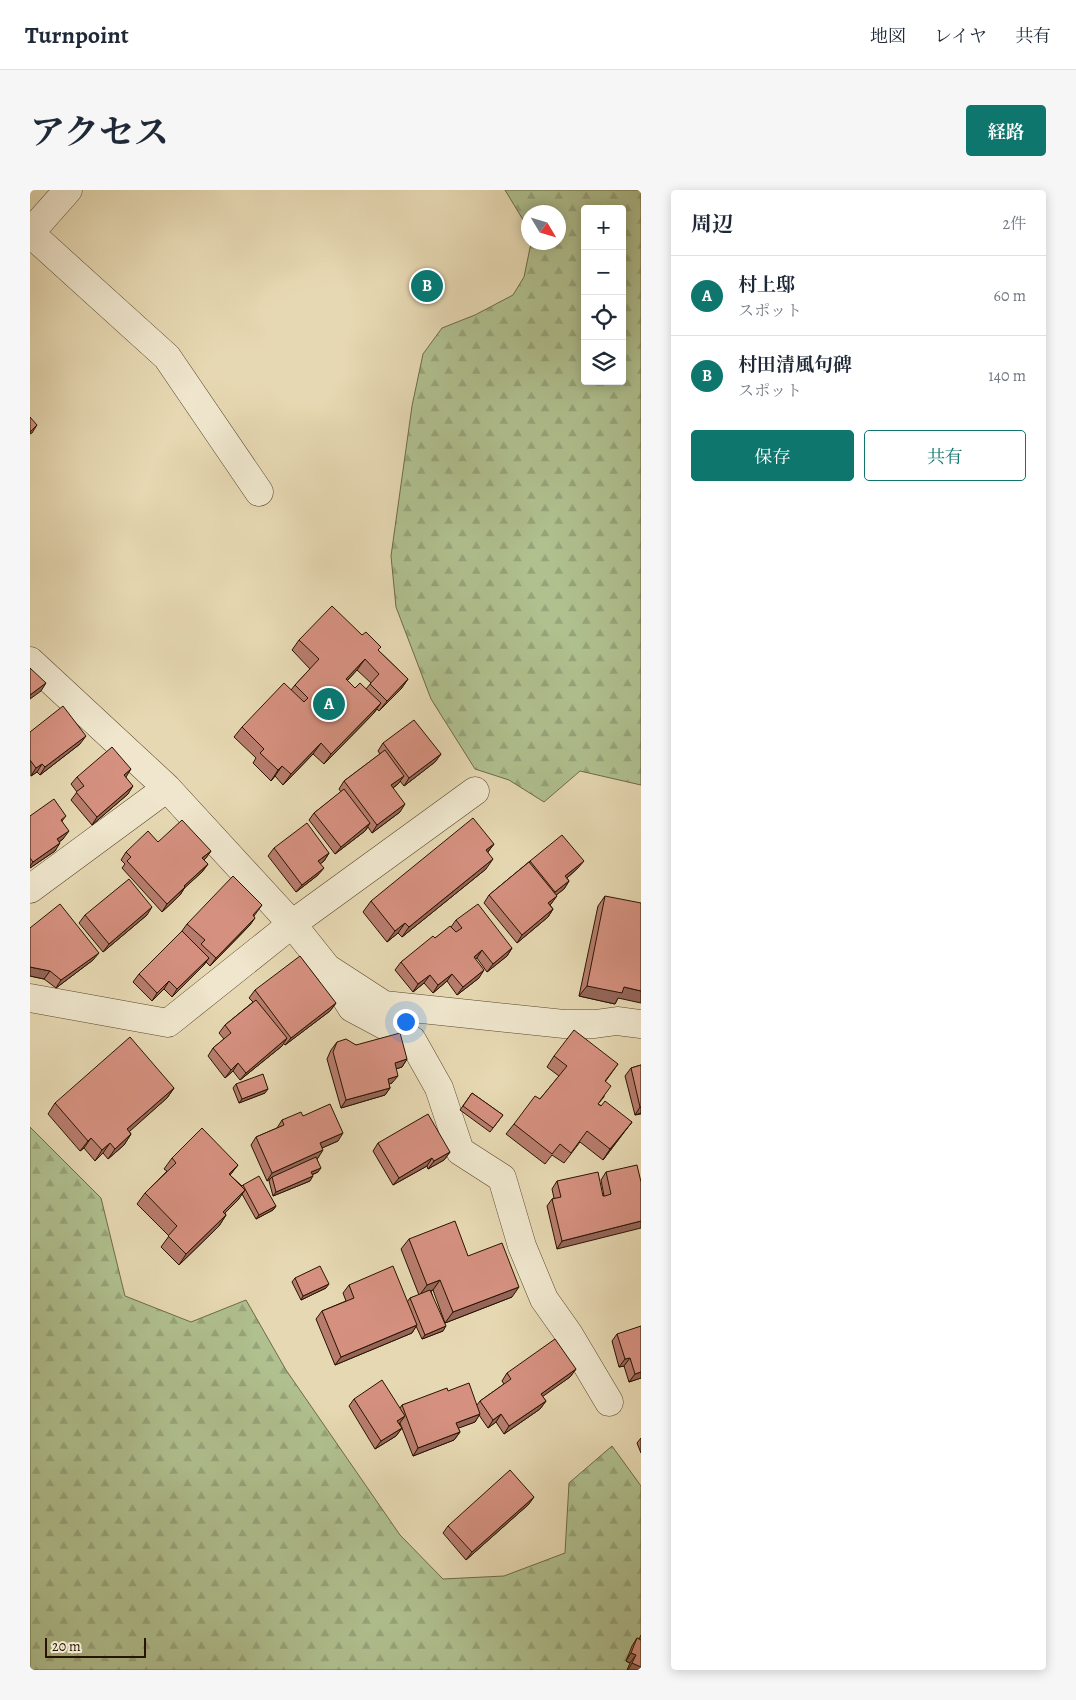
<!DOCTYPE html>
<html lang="ja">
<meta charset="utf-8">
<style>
body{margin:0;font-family:Alegreya,"Noto Serif JP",serif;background:#f6f6f7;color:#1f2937}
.controls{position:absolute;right:15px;top:15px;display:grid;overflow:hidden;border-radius:5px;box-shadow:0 2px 12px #0003}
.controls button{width:45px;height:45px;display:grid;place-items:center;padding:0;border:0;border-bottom:1px solid #e0e1e3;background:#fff;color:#1f2937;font:25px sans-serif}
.compass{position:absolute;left:491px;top:15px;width:45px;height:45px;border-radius:50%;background:#fff;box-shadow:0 2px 12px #0003;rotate:128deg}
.scale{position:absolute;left:15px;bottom:12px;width:101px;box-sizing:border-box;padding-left:5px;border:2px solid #281400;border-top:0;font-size:14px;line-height:18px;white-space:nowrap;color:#281400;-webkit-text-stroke:4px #efe6cd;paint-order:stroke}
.you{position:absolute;left:375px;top:831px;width:18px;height:18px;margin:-12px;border:4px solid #fff;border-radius:50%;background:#1a73e8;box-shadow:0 0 0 8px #1a73e833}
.badge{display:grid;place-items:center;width:32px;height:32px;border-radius:50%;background:#0f766e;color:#fff;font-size:16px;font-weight:700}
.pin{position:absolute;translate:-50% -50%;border:2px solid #fff;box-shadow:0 1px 5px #0006}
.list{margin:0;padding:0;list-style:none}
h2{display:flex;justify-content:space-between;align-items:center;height:65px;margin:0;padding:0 20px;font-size:21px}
h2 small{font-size:16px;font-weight:400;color:#747a83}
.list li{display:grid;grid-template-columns:32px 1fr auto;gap:15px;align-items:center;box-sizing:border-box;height:80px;padding:0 20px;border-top:1px solid #e0e1e3}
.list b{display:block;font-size:19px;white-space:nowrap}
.list p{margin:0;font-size:16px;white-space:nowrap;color:#747a83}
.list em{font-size:16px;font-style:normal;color:#747a83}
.actions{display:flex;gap:10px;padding:15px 20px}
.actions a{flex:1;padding:11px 0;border:1px solid #0f766e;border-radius:5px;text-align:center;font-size:18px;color:#0f766e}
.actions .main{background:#0f766e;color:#fff}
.icon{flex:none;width:28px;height:28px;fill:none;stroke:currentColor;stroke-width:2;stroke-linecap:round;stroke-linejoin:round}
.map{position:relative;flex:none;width:611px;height:1480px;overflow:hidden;border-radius:5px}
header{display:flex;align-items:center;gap:30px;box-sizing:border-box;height:70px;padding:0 25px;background:#fff;border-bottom:1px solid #e0e1e3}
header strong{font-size:24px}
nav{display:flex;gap:28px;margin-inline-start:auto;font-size:18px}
.intro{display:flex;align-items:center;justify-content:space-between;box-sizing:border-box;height:120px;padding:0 30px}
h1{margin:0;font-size:35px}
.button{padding:12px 22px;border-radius:5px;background:#0f766e;color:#fff;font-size:18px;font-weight:700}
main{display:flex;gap:30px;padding:0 30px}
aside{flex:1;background:#fff;border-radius:5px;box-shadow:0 2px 12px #0003}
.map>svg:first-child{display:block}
.forest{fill:url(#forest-firs);stroke:#6c6a48;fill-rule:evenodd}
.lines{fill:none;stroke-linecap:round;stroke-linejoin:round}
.minor-casing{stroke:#58452c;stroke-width:29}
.minor{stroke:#efe6cd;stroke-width:28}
.wall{fill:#b77c6d;stroke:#281400;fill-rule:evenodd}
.shaded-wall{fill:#956559;stroke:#281400}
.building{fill:#d5907f;stroke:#281400}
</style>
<header>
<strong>Turnpoint</strong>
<nav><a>地図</a><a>レイヤ</a><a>共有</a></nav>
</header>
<div class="intro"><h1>アクセス</h1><a class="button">経路</a></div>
<main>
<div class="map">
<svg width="611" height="1480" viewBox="0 0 611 1480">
<defs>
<pattern id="forest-firs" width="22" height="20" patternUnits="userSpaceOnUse" patternTransform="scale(1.25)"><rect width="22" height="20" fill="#b0c08f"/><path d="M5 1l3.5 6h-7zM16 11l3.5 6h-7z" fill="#97a47a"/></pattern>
</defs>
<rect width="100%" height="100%" fill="#e6d8b2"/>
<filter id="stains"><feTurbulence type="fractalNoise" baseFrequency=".004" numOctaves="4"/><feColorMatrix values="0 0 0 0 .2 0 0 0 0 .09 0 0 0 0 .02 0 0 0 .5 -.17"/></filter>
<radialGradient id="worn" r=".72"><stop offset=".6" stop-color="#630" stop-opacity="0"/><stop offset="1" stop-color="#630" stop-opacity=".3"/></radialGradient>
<!-- forest -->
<path class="forest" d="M475,0H611V595L550,581L514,612L479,590L445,579L401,509L366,417L361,366L382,216L393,164L412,138L445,125L483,105L494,87L501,53L528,52V22H498V38ZM555,19H592V191H555Z
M0,937L71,1008L95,1106L161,1132L216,1110L256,1180L370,1345L413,1389L474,1386L535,1363L539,1293L582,1256L611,1296V1480H0Z"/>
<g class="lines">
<!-- minor casing -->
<g class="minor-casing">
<path id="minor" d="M0,43L137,167L229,302
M0,43L38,0
M0,471L137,598L262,734L297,778L354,815L534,834H565L587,831L611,834
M0,699L137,598
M302,786L322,818L382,850L409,898L430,961L472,988L492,1056L514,1109L538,1143L579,1212
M0,808L138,833L262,734L445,601"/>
</g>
<!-- minor -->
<use href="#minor" class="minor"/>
</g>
<!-- wall -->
<path class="wall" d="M332,445L351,457L348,460L378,489L371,499L349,521L347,519L343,524L294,574L283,564L253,595L245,586L241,591L223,573L226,568L204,547L212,537L261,500L265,495L280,479L262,460L269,450ZM327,480L341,493L336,499L325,498L317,491Z
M0,542L50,554L10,585L7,582L1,586Z
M353,553L411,564L405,572L374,596L370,591L368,594L363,598L370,622L342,643L338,637L335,641L305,664L279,630L284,623L311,602L309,599L314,591L350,564L348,561Z
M47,587H96L98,604L62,635L41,610L47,602L41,594Z
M0,626H36L32,631L33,649L29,652L25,661L0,678Z
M128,652L181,661L174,670L178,674L172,682L155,697L150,705L132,722L92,678L95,674L91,670L96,662Z
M464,654L458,662L456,679L372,747L368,743L357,752L333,722L341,711Z
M244,658L299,663L294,671L290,674L288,685L266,702L238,666Z
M500,671L548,678L537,688L539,691L534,699L526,705L521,714L520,715L523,719L518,727L487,753L454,713L459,705Z
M575,706L588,808L585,814L549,806L568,716Z
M232,715L224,726L220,735L180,776L176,772L173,776L142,807L134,799L122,811L103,792L109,784L152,741L157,734Z
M55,725H117L73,762L49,733Z
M426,730L482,758L477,766L457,782L447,768L445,769L449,788L427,805L417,791L403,803L394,793L383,802L365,780L371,772L421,737Z
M0,738L63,770L26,798L14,789L0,786Z
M225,800L306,813L300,821L255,855L253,853L252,856L210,890L203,881L195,888L178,866L183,858L194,849L189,843L195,835L223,812L219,808Z
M307,852L326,855L377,869L372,877L366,879L362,893L359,894L360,898L355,905L311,918L297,869L301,860Z
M524,866L588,874L575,892L574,907L568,914L602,932L573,970L550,952L534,973L522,965L515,974L476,944L484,934L510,909L529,886L517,877Z
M611,875V924L605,925L595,886L601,878Z
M206,894L235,903L209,913L203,898Z
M144,898L137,908L99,941L101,944L94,955L78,969L73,963L65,971L54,958L50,961L18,924L25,913Z
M442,903L473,925L460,942L430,920Z
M273,926L308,951L292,958L288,968H287L288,982L282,985L280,991L243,1006L239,991L240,989L237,991L221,955L226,947L247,938L252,930Z
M348,953L420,962L414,970L398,979L397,976L363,995L343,961Z
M142,968L208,975L200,985L212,996L213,995L246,1016L243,1020L226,1029L212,1004L208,1010L195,1023L196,1025L189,1036L149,1075L131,1057L139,1046L107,1014L115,1003L137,981L134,979Z
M576,982L611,992L527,1059L517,1016L522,1009L524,1008L522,999L527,991L574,1006L571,990Z
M379,1049L438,1066L482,1107L415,1133L403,1100L401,1101L413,1141L392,1149L386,1136L382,1143L305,1175L286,1129L292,1121L316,1111L313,1103L319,1095L377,1112L380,1108L389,1105L371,1059Z
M265,1088L296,1098L271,1110L262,1092Z
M587,1144L611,1188L599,1192L594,1176L589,1177L582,1151Z
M546,1179L540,1187L512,1206L516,1211L510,1219L474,1244L466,1232L458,1238L449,1225L445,1232L428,1238L430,1242L424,1250L383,1266L370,1233L369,1234L372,1238L366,1246L345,1259L319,1216L324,1209L370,1218L372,1215L418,1201L447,1215L450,1211L474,1194L472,1191L477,1183Z
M611,1248V1263L607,1253Z
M499,1314L436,1370L413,1343L418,1336Z
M611,1445V1480H597L600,1473L596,1471L602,1456L607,1448L609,1449Z"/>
<!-- shaded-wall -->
<path class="shaded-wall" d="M7,235L2,243L0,244V242Z
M335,469L327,480L308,500L316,489Z
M378,489L371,499L349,521L357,511Z
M16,493L11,501L0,509V505Z
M351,513L343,524L294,574L301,564Z
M56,546L50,554L10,585L15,577Z
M291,553L283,564L253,595L261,584Z
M411,564L405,572L374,596L379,588Z
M12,574L7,582L1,586L6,578Z
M252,576L245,586L241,591L248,580Z
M101,579L96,587L88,593L94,585Z
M374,586L368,594L356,603L361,595Z
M103,596L98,604L62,635L67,627Z
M375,614L370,622L342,643L347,635Z
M340,633L335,641L305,664L311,657Z
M39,641L33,649L22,657L27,649Z
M30,653L25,661L0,678V676L3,672Z
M464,654L456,664V660Z
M181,661L176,668L167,676L172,668Z
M299,663L294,671L283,679L288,671Z
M463,669L456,679L372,747L379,737Z
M554,671L548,678L530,694L535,686Z
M178,674L172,682L148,704L154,696Z
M294,678L288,685L266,702L272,695Z
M539,691L534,699L520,710L525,702Z
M155,697L150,705L132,722L137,714Z
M527,706L521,714L513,721L518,713Z
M122,717L117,725L73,762L79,754Z
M523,719L518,727L487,753L492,745Z
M225,728L220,735L180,776L186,768Z
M375,733L368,743L357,752L365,741Z
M482,758L477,766L457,782L463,774Z
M452,760L447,768L438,775L444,767Z
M69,763L63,770L26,798L31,790Z
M179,768L173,776L142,807L147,799Z
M0,777L20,781L14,789L0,786Z
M454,780L449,788L427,805L433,797Z
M422,784L417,791L403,803L408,795Z
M400,785L394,793L383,802L388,794Z
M139,791L134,799L122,811L127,803Z
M557,796L594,797L611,801V813L588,808L585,814L549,806Z
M306,813L300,821L255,855L261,848Z
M257,848L252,856L210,890L216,883Z
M377,869L372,877L359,881L365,873Z
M208,873L203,881L195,888L201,880Z
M368,886L362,893L352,897L358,889Z
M144,898L137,908L90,950L97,939Z
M360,898L355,905L311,918L316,910Z
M238,899L235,903L209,913L212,909Z
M610,917H611V923L605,925Z
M602,932L594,942L573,970L580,959Z
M313,943L308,951L285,961L290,953Z
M101,944L94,955L78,969L85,959Z
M61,948L54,958L50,961L58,951Z
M80,953L73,963L65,971L72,960Z
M293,960L288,968L242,988V987L240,989L237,991L242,983Z
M420,962L414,970L398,979L404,971Z
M402,968L397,976L363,995L369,988Z
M208,975L200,985L199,984Z
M291,978L288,982L278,986L281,982Z
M283,986L280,991L243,1006L246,1002Z
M215,1000L208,1010L186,1032L193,1022Z
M246,1016L243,1020L226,1029L229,1025Z
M196,1025L189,1036L149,1075L156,1064Z
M611,1031V1038L527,1059L532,1051Z
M410,1090L403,1100L389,1106L397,1095Z
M299,1094L296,1098L271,1110L273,1106Z
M489,1097L482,1107L415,1133L423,1122Z
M387,1135L382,1143L305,1175L311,1167Z
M416,1136L413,1141L392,1149L395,1145Z
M600,1168L594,1176L589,1177L595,1169Z
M546,1179L540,1187L505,1212L511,1204Z
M611,1182V1188L599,1192L605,1184Z
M516,1211L510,1219L474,1244L479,1236Z
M450,1224L445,1232L421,1241L426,1233Z
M471,1224L466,1232L458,1238L463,1230Z
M375,1226L369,1234L361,1239L367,1231Z
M372,1238L366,1246L345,1259L351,1251Z
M430,1242L424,1250L383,1266L388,1258Z
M504,1307L499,1314L436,1370L442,1362Z
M601,1463L606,1465L600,1473L596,1471Z
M602,1473L611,1477V1480H598Z"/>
<!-- building -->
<path class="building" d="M0,227L7,235L0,242Z
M302,416L332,445L336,442L351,457L348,460L378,489L357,511L340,494L349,484L335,469L316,489L325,498L330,493L351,513L301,564L291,553L261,584L252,576L248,580L230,563L234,559L212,537L254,493L274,512L278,508L265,495L289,469L269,450Z
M0,478L16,493L0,505Z
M33,516L56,546L15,577L12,574L6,578L0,570V542Z
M384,530L411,564L379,588L353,553Z
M82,557L101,579L94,585L103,596L67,627L46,602L54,596L47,587Z
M355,560L374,586L361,595L375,614L347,635L314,591Z
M314,599L340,633L311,657L284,623Z
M24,609L36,626L31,630L39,641L27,649L30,653L3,672L0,668V626Z
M443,628L464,654L456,660L463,669L379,737L375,733L365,741L341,711Z
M152,630L181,661L172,668L178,674L154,696L155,697L137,714L97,671L101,667L96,662L118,641L128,652Z
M277,633L299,663L288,671L294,678L272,695L244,658Z
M532,645L554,671L535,686L539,691L525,702L500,671Z
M499,672L527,706L518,713L523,719L492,745L459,705Z
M203,686L232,715L223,725L225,728L186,768L171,754L175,750L157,734Z
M99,689L122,717L79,754L55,725Z
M575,706L611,713V801L594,797L592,803L557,796Z
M30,714L69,763L31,790L20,781L0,777V738Z
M448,714L482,758L463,774L452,760L444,767L454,780L433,797L422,784L408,795L400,785L388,794L371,772L403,746L405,748L420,736L426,742L432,738L426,730Z
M152,741L179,768L147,799L139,791L127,803L109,784Z
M270,766L306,813L261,848L225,800Z
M226,810L257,848L216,883L208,873L201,880L183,858L201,843L195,835Z
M544,840L588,874L575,891L581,896L568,914L571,916L575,911L602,932L580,959L557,941L541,963L530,954L522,964L484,934L505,906L510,909L537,876L524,866Z
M370,843L377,869L365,873L368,886L358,889L360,898L316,910L303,862L307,852L316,849L326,855Z
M100,847L144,898L97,939L101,944L85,959L80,953L72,960L61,948L58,951L25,913Z
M611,875V917H610L601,878Z
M233,884L238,899L212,909L206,894Z
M442,903L473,925L463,938L433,916Z
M300,914L313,943L290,953L293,960L242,983L226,947L254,935L252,930L271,922L273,926Z
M398,924L420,962L404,971L402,968L369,988L348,953Z
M172,938L208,975L199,984L215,1000L193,1022L196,1025L156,1064L138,1046L147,1036L115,1003L146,973L142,968Z
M286,967L291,978L281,982L283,986L246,1002L242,987Z
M607,975L611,992V1031L532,1051L522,1009L531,1007L527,991L568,982L573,1006H575L581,1004L576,982Z
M229,986L246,1016L229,1025L213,995Z
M425,1031L438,1066L472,1053L489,1097L423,1122L410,1090L397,1095L379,1049Z
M290,1076L299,1094L273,1106L265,1088Z
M363,1076L387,1135L311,1167L292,1121L324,1108L319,1095Z
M400,1100L416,1136L395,1145L380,1108Z
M611,1136V1182L605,1184L600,1168L595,1169L587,1144Z
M525,1149L546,1179L511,1204L516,1211L479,1236L471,1224L463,1230L450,1211L481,1189L477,1183Z
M352,1190L375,1226L367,1231L372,1238L351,1251L324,1209Z
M439,1193L450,1224L426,1233L430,1242L388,1258L372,1215L417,1198L418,1201Z
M480,1280L504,1307L442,1362L418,1336Z
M607,1448L611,1450V1477L602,1473L606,1465L601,1463Z"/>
<rect width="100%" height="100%" filter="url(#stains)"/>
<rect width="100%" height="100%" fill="url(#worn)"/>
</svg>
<div class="controls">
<button>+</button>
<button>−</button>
<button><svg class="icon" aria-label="locate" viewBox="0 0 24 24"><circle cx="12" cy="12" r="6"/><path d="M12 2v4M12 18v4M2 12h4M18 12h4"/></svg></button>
<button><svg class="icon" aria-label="layers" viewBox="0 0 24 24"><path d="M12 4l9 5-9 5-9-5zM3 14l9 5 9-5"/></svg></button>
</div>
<svg class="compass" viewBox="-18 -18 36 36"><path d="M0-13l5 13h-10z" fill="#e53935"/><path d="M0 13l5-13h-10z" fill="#747a83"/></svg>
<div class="scale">20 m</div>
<div class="you"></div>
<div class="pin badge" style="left:299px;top:514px">A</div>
<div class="pin badge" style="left:397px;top:96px">B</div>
</div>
<aside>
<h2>周辺<small>2件</small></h2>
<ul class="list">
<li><span class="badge">A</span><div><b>村上邸</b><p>スポット</p></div><em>60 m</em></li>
<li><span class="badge">B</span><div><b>村田清風句碑</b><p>スポット</p></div><em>140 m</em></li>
</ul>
<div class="actions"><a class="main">保存</a><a>共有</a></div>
</aside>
</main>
